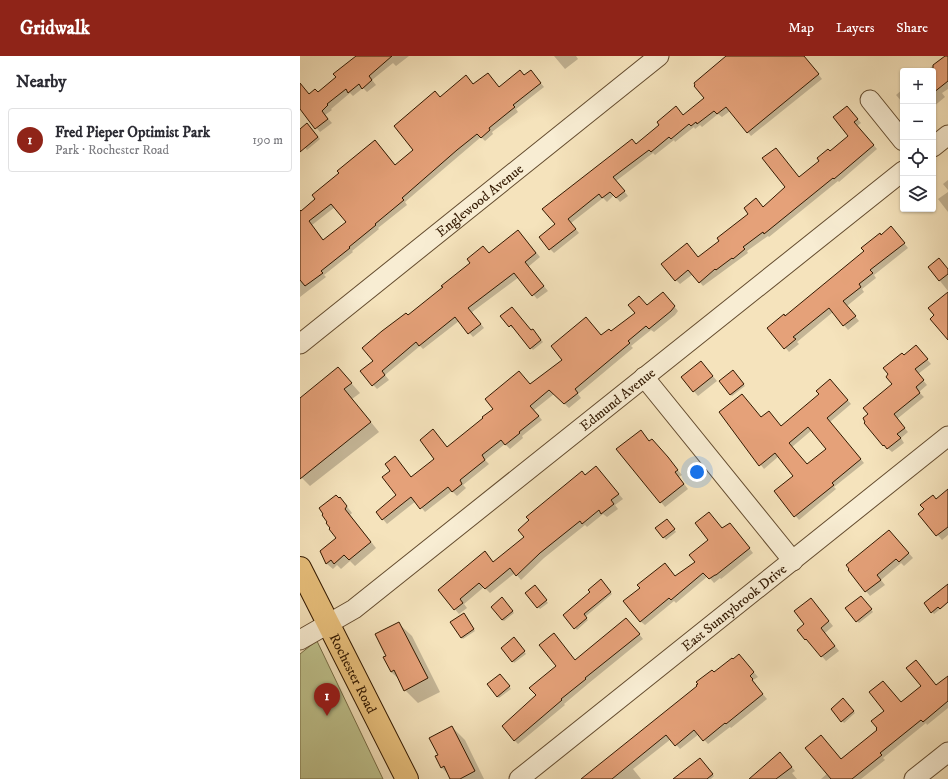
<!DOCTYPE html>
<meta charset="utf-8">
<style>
body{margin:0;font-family:"IM FELL DW Pica",serif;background:#f2f2f3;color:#2b2b33}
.controls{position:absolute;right:12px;top:12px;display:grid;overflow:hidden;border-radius:4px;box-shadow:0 1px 3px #0004}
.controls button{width:36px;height:36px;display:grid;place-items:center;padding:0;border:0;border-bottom:1px solid #e1e1e2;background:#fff;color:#2b2b33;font:20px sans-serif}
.you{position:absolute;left:397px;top:416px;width:14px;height:14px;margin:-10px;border:3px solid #fff;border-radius:50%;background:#1a73e8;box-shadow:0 0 0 6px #1a73e833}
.badge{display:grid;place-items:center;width:26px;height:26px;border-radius:50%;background:#8f2418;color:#fff;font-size:13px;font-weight:700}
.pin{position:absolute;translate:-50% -33px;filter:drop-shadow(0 1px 2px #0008)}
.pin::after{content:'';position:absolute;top:21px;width:14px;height:12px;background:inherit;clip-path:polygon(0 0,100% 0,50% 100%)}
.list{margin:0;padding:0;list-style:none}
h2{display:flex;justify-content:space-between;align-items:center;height:52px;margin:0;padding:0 16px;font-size:17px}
h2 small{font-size:13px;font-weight:400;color:#7c7c81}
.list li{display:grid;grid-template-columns:26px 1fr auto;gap:12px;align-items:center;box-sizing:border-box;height:64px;margin:0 8px 8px;padding:0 8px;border:1px solid #e1e1e2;border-radius:4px}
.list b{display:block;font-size:15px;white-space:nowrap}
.list p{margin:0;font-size:13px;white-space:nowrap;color:#7c7c81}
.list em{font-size:13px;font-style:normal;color:#7c7c81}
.icon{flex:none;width:22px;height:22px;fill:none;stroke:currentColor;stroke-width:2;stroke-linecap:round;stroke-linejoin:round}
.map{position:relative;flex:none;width:648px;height:723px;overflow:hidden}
header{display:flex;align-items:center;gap:24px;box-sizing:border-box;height:56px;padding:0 20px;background:#8f2418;color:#fff}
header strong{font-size:19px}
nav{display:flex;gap:22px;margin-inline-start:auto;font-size:14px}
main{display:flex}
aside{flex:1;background:#fff}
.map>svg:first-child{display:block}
.green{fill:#bfc38e;stroke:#796e47}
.shadow{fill:#0003;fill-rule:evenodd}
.building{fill:#e5a179;stroke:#331900;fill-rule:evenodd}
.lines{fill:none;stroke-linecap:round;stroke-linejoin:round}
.minor-casing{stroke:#644c2f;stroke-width:21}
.major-casing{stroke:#331900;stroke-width:24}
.minor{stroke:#f8edd3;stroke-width:19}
.major{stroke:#eac27e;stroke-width:22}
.labels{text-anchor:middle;stroke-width:4;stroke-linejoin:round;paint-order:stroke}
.street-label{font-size:14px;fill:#331900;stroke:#f8edd3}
</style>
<header>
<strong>Gridwalk</strong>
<nav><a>Map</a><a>Layers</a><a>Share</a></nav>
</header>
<main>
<aside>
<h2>Nearby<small></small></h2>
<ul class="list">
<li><span class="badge">1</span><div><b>Fred Pieper Optimist Park</b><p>Park · Rochester Road</p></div><em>190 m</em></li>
</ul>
</aside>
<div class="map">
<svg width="648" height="723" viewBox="0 0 648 723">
<rect width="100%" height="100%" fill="#f5e3bc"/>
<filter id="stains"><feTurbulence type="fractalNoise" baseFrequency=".005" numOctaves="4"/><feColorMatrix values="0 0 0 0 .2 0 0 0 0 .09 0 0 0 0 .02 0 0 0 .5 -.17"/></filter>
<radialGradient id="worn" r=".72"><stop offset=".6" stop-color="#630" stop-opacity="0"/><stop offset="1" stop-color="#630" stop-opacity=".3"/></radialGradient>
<!-- green -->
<path class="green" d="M16,583L83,723H0V598L15,586Z"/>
<!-- shadow -->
<path class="shadow" d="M71,0H109L96,10L93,7L72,24L76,29L67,36L63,32L53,40L50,37L31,53L32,54L25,59L32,67L20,76L0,52V46L18,37Z
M254,0H276L278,3L265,13Z
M427,0H492L512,10L522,23L451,80L430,55L422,61L418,58L402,71L400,69L395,73L394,71L375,86L374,84L355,99L353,97L316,125L328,140L320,146L314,139L307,146L303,142L271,167L279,177L254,197L250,193L256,169L336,89L384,60L405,42Z
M646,0H648V33L642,37L645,41L633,51V15H626Z
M231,15L244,31L216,53L218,56L192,76L193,78L185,85L181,81L147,110L105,146L107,149L78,172L79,173L52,195L53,196L24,219L26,221L0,241V156L79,89L96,110L115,94L140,42L173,29L199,32L225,20ZM35,151L47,167L24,185L12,169Z
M603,33V47L596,39Z
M551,55L561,67L557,70L577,93L539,126L538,125L469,181L468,180L447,195L448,197L403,230L393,218L380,228L376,224L387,188L399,202L464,152L550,80Z
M9,70L20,83L7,94L0,86V74Z
M648,124V134L643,128Z
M648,136V156L638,143Z
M595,176L608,192L574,219L576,222L562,233L564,236L547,250L559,265L548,274L533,256L497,286L499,288L489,296L469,272L485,261L565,195L581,180Z
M222,179L240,201L228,211L248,235L237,243L219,221L172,256L184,272L173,281L159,265L123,293L120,290L85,319L89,324L77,333L61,316L74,305L108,260L189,198Z
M629,211L648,213V235Z
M367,241L378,255L375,259L354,276L351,274L331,290L333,292L278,338L281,342L269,352L254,338L234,354L242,364L222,380L223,382L210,393L205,388L185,404L189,408L163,429L166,432L157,440L152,435L125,456L116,445L87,468L77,456L97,439L92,415L99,406L112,422L136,403L133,374L148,392L231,329L301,280L311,276L347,250Z
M202,260L234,276L243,286L233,294L214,271L212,272Z
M620,295L631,308L618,318L627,329L619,336L624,341L597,363L608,376L601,382L604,387L592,396L584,389L593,328L604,300Z
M401,306L417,325L398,340L382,321Z
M38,312L60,337L52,343L79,376L10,430L0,420V343Z
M435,317L445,330L432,340L430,338Z
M534,328L551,348L530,366L564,407L534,431L536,433L499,464L476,436L494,420L479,400L464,413L420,356L461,362L481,371ZM512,374L528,393L507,409L492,391Z
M345,380L350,386L357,389L382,419L379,421L388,433L365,451L318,393Z
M296,411L323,443L315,449L318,453L307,461L303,458L287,471L285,469L244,502L221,524L215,517L190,537L184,531L164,548L167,552L159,558L139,534L185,496L194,507L225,481L285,420Z
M648,435V479L642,484L620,458Z
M45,448L52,457L50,459L76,492L55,510L50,505L41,513L37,509L33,513L27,508L21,496L37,482Z
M369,466L376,476L366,484L357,472Z
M423,473H434L453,497L421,523L420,522L414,527L408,520L376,547L374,545L345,569L340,565L376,521L396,506Z
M593,479L613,502L604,510L601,507L581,524L585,529L570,540L549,514Z
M303,527L312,538L285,561L288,564L277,574L264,559Z
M648,528V547L634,558L625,547Z
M236,532L248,547L240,553L226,537Z
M563,543L573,556L559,567L557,565Z
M204,544L214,557L204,565L202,564Z
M515,548L533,570L525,577L539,595L526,605L499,574L506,568Z
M165,561L175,575L163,583L161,581Z
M99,568L112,580L140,636L118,647L105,634L100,624L91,616L88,600Z
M331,568L343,583L289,627L264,648L265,649L218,688L214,684L237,639L276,605Z
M216,585L226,598L214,607L213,605Z
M439,599L458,621L453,624L456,628L455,629L467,643L431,672L430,671L408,688L399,678L380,693L371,683L333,713L341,723H282L414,617Z
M202,621L211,633L199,642L197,640Z
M648,621V652L627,669L626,667L583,702L585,704L561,723H521L578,674L602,647L637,630Z
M543,644L555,657L544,667L532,653Z
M152,671L165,684L184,723H151L149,719L141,711L139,699Z
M484,701L495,715L492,717L497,723H451Z
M402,705L414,720L411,723H374Z"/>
<!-- building -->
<path class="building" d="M56,0H92L69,20L72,24L62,33L59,28L48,37L46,33L27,48L28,49L22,55L28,63L15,73L0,53V27L9,38L15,33L18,36L36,21L33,18Z
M426,0H504L519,18L447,77L426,51L417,58L414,55L397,68L396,66L391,70L389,68L371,83L369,81L351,96L349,94L313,121L325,135L316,142L310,136L302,142L299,138L268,163L276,173L249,194L239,181L255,168L242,153L332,83L336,88L359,69L357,66L376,50L383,59L404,42L394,30L395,29L394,27Z
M645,0H648V25L633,37V9Z
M220,14L224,19L231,14L241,27L213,49L215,51L189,72L190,74L181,82L177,78L157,94L102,142L104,144L75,168L76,169L49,191L50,192L21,215L23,217L5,230L0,224V154L1,155L15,143L12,139L39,117L37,115L75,84L95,109L113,94L94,70L135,35L140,41L166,19L173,28L188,17L199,31ZM31,148L46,166L23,184L9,165Z
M547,50L558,63L554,66L574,89L534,123L533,122L464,178L463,176L443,191L445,193L433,203L432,202L416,214L415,213L399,227L388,214L375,225L361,208L387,187L398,201L419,185L417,182L448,158L444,152L456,142L463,151L485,131L462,102L476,92L499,121L519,105L517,102L528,93L530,95L548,80L533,61Z
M7,67L18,81L0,96V73Z
M591,170L605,187L570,214L573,217L559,228L561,231L543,245L556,260L543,270L529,252L493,281L496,283L484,293L467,272L484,258L485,260L564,195L561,192L580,177L581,179Z
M218,174L236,197L225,206L244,230L232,240L214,217L168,252L181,268L168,278L155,261L119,290L116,286L82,315L85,319L72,330L60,315L73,305L62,292L82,275L106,257L108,259L143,231L141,230L170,207L167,203L183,190L189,197Z
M639,202L648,213V218L639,225L628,211Z
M363,236L375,250L371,255L349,273L346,270L328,285L330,287L275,333L278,337L264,348L249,334L230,350L239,360L219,376L220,377L205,389L201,384L182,399L185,404L160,424L162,428L152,436L148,431L120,453L111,441L82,464L76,456L96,439L82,421L90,415L85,408L95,400L111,421L134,403L120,384L133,373L147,391L183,362L182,361L193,353L185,343L219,315L230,328L262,304L251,290L286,261L301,279L309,273L311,275L335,257L328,249L339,240L347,249Z
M648,236V284L630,263L634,259L628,252Z
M212,251L231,274L233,273L241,284L230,293L211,269L209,271L200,260Z
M616,289L628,303L615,313L624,324L616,331L620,337L594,358L605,372L597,378L601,382L587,393L584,389L583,390L564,367L565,366L563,362L568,358L563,352L592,328L586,321L588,318L583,312L602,297L604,299Z
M401,305L413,320L393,336L381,321Z
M38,311L52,327L44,333L71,366L0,423V342Z
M433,314L444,328L430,339L419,325Z
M530,323L548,344L527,362L561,403L532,427L534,429L494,461L474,435L493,420L475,397L459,410L419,356L442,338L461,361L469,355L481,370L519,338L516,335ZM508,371L526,393L507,408L489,387Z
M341,374L349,385L352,383L368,401L378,414L375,416L384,428L360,447L316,393Z
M296,410L319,438L311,444L314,448L301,458L299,454L282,468L280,465L240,497L216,520L210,512L185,533L179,527L160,543L163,547L154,554L138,534L185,495L193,506L224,481L218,474L229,464L226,461L282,415L285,419Z
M648,433V471L636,480L618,458L624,453L620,449L633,439L636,443Z
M36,439L39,442L40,441L47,450L45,453L71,486L49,504L44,499L34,508L31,504L26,508L20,495L36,482L29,473L30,472L26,467L27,466L22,459L23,458L19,452Z
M409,456L422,472L430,467L450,492L416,519H415L409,523L403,517L371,544L369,542L340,566L323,545L340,532L337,529L365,507L375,520L395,506L389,499L408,484L395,467Z
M367,463L375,473L363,482L355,472Z
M589,474L609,497L599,506L596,503L577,519L581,524L565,536L548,514L549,513L546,509Z
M301,523L311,536L284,558L287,562L274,573L263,559L290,536L288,534Z
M648,528V546L640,553L638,551L631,557L624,547Z
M235,529L247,544L237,552L225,537Z
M561,540L572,553L556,566L545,552Z
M202,541L213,555L202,564L191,551Z
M511,542L529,565L521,572L535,590L521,601L506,583L505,584L497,574L504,568L494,555Z
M164,557L174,573L161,582L150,566Z
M326,562L340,578L285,622L286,623L261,643L262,644L214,685L202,670L236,639L229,632L256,610L239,589L254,577L275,604Z
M99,566L128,622L104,635L94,614L91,616L83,601L86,600L75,578Z
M214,581L225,595L212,606L201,592Z
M439,598L454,616L450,620L453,623L452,624L463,638L426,668L425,667L403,685L394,674L375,690L366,679L312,723H281L397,630L396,629L398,628L396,626L412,614L414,616L432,602L433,603Z
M616,604L636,629L648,620V645L623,666L621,664L580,697L582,699L552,723H531L505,692L521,679L541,703L577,674L576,673L577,672L571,665L584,655L569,636L583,625L601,646L621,630L606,612Z
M200,618L210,630L197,641L187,628Z
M543,642L554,655L541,666L531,653Z
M152,670L175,715L160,723H150L144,710L141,712L135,700L138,699L129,682Z
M480,696L492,711L476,723H449Z
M400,702L413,718L407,723H373Z"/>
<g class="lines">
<!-- minor casing -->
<g class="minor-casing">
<g id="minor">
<path d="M570,44L603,85"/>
<path d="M633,91L648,79"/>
<path id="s1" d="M0,288L359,0"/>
<path d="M344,321L493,505"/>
<path id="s2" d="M0,584L54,553L603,115"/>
<path id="s3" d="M219,723L648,380"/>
<path d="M614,723L648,696"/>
</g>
</g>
<!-- major casing -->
<g class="major-casing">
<g id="major">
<path id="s4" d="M0,512L107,723"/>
</g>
</g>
<!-- minor -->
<use href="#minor" class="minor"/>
<!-- major -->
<use href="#major" class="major"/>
</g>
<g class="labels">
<!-- street labels -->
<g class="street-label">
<text dy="5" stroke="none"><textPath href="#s1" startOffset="230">Englewood Avenue</textPath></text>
<text dy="5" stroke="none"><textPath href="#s2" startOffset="399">Edmund Avenue</textPath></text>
<text dy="5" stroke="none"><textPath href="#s3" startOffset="275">East Sunnybrook Drive</textPath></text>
<text dy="5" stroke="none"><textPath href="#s4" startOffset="118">Rochester Road</textPath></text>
</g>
</g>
<rect width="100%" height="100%" filter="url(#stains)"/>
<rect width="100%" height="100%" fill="url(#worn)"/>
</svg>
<div class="controls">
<button>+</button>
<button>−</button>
<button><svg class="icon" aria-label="locate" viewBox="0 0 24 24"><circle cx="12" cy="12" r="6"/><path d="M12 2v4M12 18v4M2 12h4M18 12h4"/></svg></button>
<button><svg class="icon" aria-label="layers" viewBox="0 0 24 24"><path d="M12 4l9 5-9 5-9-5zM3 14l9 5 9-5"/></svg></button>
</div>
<div class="you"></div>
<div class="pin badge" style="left:27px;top:660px">1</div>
</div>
</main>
